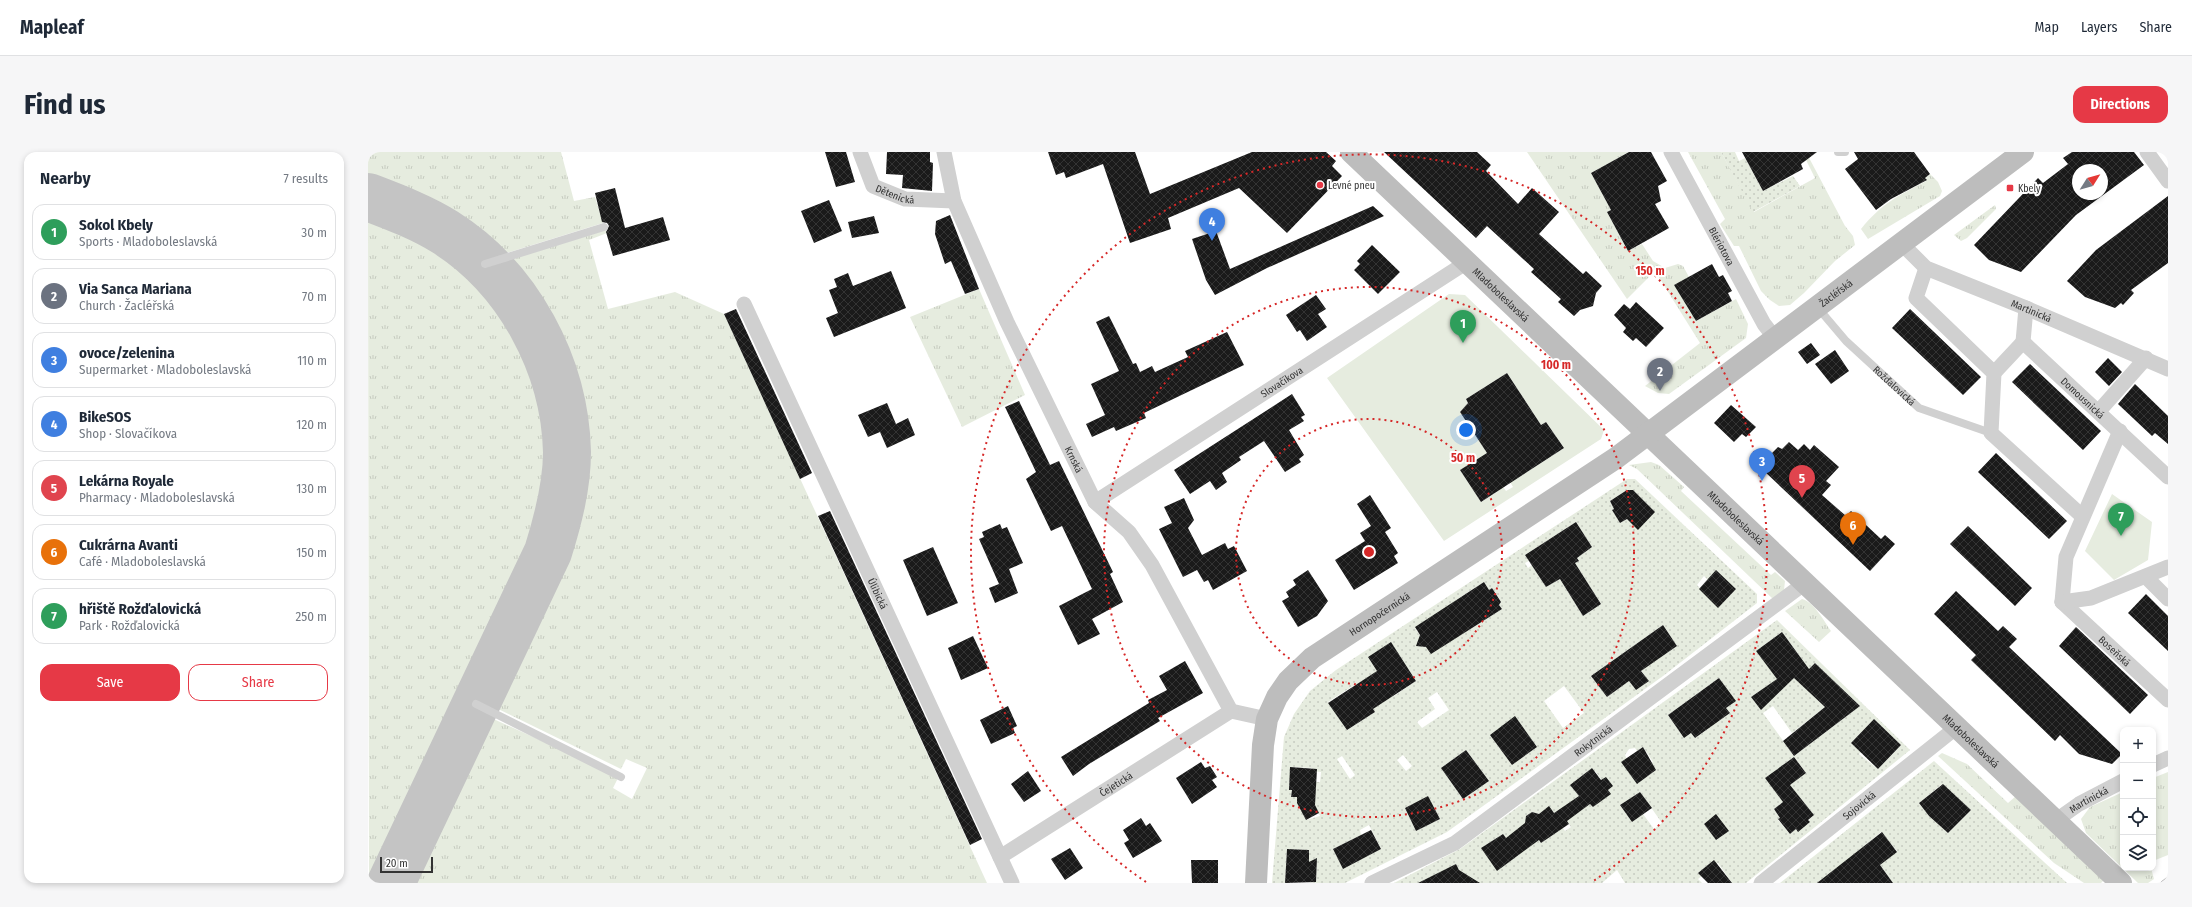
<!DOCTYPE html>
<meta charset="utf-8">
<style>
body{margin:0;font-family:"Fira Sans Condensed",sans-serif;background:#f6f6f7;color:#1f2937}
.controls{position:absolute;right:12px;bottom:12px;display:grid;overflow:hidden;border-radius:8px;box-shadow:0 2px 6px #0003}
.controls button{width:36px;height:36px;display:grid;place-items:center;padding:0;border:0;border-bottom:1px solid #e0e1e3;background:#fff;color:#1f2937;font:20px sans-serif}
.compass{position:absolute;left:1704px;top:12px;width:36px;height:36px;border-radius:50%;background:#fff;box-shadow:0 2px 6px #0003;rotate:53deg}
.scale{position:absolute;left:12px;bottom:10px;width:53px;box-sizing:border-box;padding-left:4px;border:2px solid #333;border-top:0;font-size:11px;line-height:14px;white-space:nowrap;color:#333;-webkit-text-stroke:3px #fff;paint-order:stroke}
.you{position:absolute;left:1098px;top:278px;width:14px;height:14px;margin:-10px;border:3px solid #fff;border-radius:50%;background:#1a73e8;box-shadow:0 0 0 6px #1a73e833}
.badge{display:grid;place-items:center;width:26px;height:26px;border-radius:50%;background:#e63946;color:#fff;font-size:13px;font-weight:700}
.pin{position:absolute;translate:-50% -33px;filter:drop-shadow(0 1px 2px #0008)}
.pin::after{content:'';position:absolute;top:21px;width:14px;height:12px;background:inherit;clip-path:polygon(0 0,100% 0,50% 100%)}
.list{margin:0;padding:0;list-style:none}
h2{display:flex;justify-content:space-between;align-items:center;height:52px;margin:0;padding:0 16px;font-size:17px}
h2 small{font-size:13px;font-weight:400;color:#747a83}
.list li{display:grid;grid-template-columns:26px 1fr auto;gap:12px;align-items:center;box-sizing:border-box;height:56px;margin:0 8px 8px;padding:0 8px;border:1px solid #e0e1e3;border-radius:12px}
.list b{display:block;font-size:15px;white-space:nowrap}
.list p{margin:0;font-size:13px;white-space:nowrap;color:#747a83}
.list em{font-size:13px;font-style:normal;color:#747a83}
.actions{display:flex;gap:8px;padding:12px 16px}
.actions a{flex:1;padding:9px 0;border:1px solid #e63946;border-radius:12px;text-align:center;font-size:14px;color:#e63946}
.actions .main{background:#e63946;color:#fff}
.icon{flex:none;width:22px;height:22px;fill:none;stroke:currentColor;stroke-width:2;stroke-linecap:round;stroke-linejoin:round}
.map{position:relative;flex:none;width:1800px;height:731px;overflow:hidden;border-radius:12px}
header{display:flex;align-items:center;gap:24px;box-sizing:border-box;height:56px;padding:0 20px;background:#fff;border-bottom:1px solid #e0e1e3}
header strong{font-size:19px}
nav{display:flex;gap:22px;margin-inline-start:auto;font-size:14px}
.intro{display:flex;align-items:center;justify-content:space-between;box-sizing:border-box;height:96px;padding:0 24px}
h1{margin:0;font-size:28px}
.button{padding:10px 18px;border-radius:12px;background:#e63946;color:#fff;font-size:14px;font-weight:700}
main{display:flex;gap:24px;padding:0 24px}
aside{flex:1;background:#fff;border-radius:12px;box-shadow:0 2px 6px #0003}
.map>svg:first-child{display:block}
.grass{fill:url(#grass-tufts)}
.park{fill:#e6ecdf;fill-rule:evenodd}
.garden{fill:url(#garden-dots);fill-rule:evenodd}
.lines{fill:none;stroke-linecap:round;stroke-linejoin:round}
.taxiway{stroke:#c4c4c4;stroke-width:48}
.building{fill:url(#building-cross-hatch);fill-rule:evenodd}
.lane{stroke:#d0d0d0;stroke-width:8}
.street{stroke:#d0d0d0;stroke-width:15}
.secondary{stroke:#bdbdbd;stroke-width:22}
.rail-casing{stroke:#888;stroke-width:4.5}
.rail{stroke:#fff;stroke-width:3;stroke-dasharray:9;stroke-linecap:butt}
.ring{fill:none;stroke:#d62828;stroke-width:2;stroke-dasharray:2 4}
.poi-dot{fill:#e63946;stroke:#fff;stroke-width:1.5}
.labels{text-anchor:middle;stroke-width:4;stroke-linejoin:round;paint-order:stroke}
.poi-label{font-size:10px;fill:#333;stroke:#fff;text-anchor:start}
.street-label{font-size:10px;fill:#333;stroke:#fff}
.centre{fill:#d62828;stroke:#fff;stroke-width:2}
.ring-label{font-size:12px;text-anchor:middle;font-weight:bold;fill:#d62828;stroke:#fff;stroke-width:4;stroke-linejoin:round;paint-order:stroke}
</style>
<header>
<strong>Mapleaf</strong>
<nav><a>Map</a><a>Layers</a><a>Share</a></nav>
</header>
<div class="intro"><h1>Find us</h1><a class="button">Directions</a></div>
<main>
<aside>
<h2>Nearby<small>7 results</small></h2>
<ul class="list">
<li><span class="badge" style="background:#2e9e5b">1</span><div><b>Sokol Kbely</b><p>Sports · Mladoboleslavská</p></div><em>30 m</em></li>
<li><span class="badge" style="background:#6b7280">2</span><div><b>Via Sanca Mariana</b><p>Church · Žacléřská</p></div><em>70 m</em></li>
<li><span class="badge" style="background:#3f7fe0">3</span><div><b>ovoce/zelenina</b><p>Supermarket · Mladoboleslavská</p></div><em>110 m</em></li>
<li><span class="badge" style="background:#3f7fe0">4</span><div><b>BikeSOS</b><p>Shop · Slovačíkova</p></div><em>120 m</em></li>
<li><span class="badge" style="background:#e0444e">5</span><div><b>Lekárna Royale</b><p>Pharmacy · Mladoboleslavská</p></div><em>130 m</em></li>
<li><span class="badge" style="background:#e8710a">6</span><div><b>Cukrárna Avanti</b><p>Café · Mladoboleslavská</p></div><em>150 m</em></li>
<li><span class="badge" style="background:#2e9e5b">7</span><div><b>hřiště Rožďalovická</b><p>Park · Rožďalovická</p></div><em>250 m</em></li>
</ul>
<div class="actions"><a class="main">Save</a><a>Share</a></div>
</aside>
<div class="map">
<svg width="1800" height="731" viewBox="0 0 1800 731">
<defs>
<pattern id="grass-tufts" width="24" height="20" patternUnits="userSpaceOnUse"><rect width="24" height="20" fill="#e6ecdf"/><path d="M3 7l-1-3M5 7V3M7 7l1-3M15 17l-1-3M17 17v-4M19 17l1-3" fill="none" stroke="#c6cbc0"/></pattern>
<pattern id="garden-dots" width="8" height="8" patternUnits="userSpaceOnUse"><rect width="8" height="8" fill="#e6ecdf"/><path d="M2 2h.1M6 6h.1" fill="none" stroke="#c6cbc0" stroke-width="1.8" stroke-linecap="round"/></pattern>
<pattern id="building-cross-hatch" width="8" height="8" patternUnits="userSpaceOnUse"><rect width="8" height="8" fill="#1a1a1a"/><path d="M0 0l8 8M0 8l8-8" fill="none" stroke="#333"/></pattern>
</defs>
<rect width="100%" height="100%" fill="#fff"/>
<!-- grass -->
<path class="grass" d="M0,0H193L206,49L227,45L235,71L142,100L133,101L100,74L72,56L0,25Z
M1159,0H1261L1223,21L1243,58L1239,60L1260,99L1274,92L1285,109L1297,116L1310,112L1315,114L1321,125L1307,133L1328,169L1368,147L1380,172L1378,186L1301,242L1290,241L1277,234L1332,191L1287,119L1259,147Z
M1320,0H1353L1386,60L1447,26L1438,8V0L1477,74L1485,84L1487,93L1467,109L1436,141L1422,153L1411,154L1402,148L1393,139L1371,94H1366L1352,72L1357,67Z
M1562,22L1570,30L1574,39L1572,44L1500,87L1493,77C1514,51 1530,44 1558,29L1557,26Z
M1627,53L1628,57L1599,86L1593,89L1586,83Z
M0,68C16,74 33,80 48,87C65,96 80,109 94,121C160,180 184,261 174,347C173,361 168,375 165,388L1,731Z
M238,78L239,81L221,88L240,157L307,140L356,162L619,731H44L121,565L251,624L245,636L264,647L279,616L258,607L253,617L126,555C152,500 186,439 204,381C234,287 205,183 141,110L150,105Z
M611,137L657,243L594,275L542,165Z
M1283,310L1291,313L1316,335L1313,339L1403,423L1407,420L1417,429L1416,438L1405,447L1269,317L1261,313Z
M1434,447C1446,450 1456,469 1463,479L1451,490L1417,459Z
M1574,601L1599,612L1640,651L1648,644L1736,728L1733,731H1716L1686,711L1570,604Z
M1800,620V703L1785,709V626Z
M1755,640V716H1783L1786,727L1780,731H1770L1718,681L1713,667L1722,655Z"/>
<!-- park -->
<path class="park" d="M1081,142L1097,143L1236,278L1233,287L1076,389L959,226ZM1139,221L1173,273L1178,270L1196,296L1150,326L1141,328L1145,335L1138,339L1133,332L1129,340L1113,350L1092,318L1108,308L1123,307L1092,260L1100,251L1098,247Z
M1744,342L1784,370L1780,408L1746,428L1717,399Z"/>
<!-- garden -->
<path class="garden" d="M1353,0H1367L1371,9L1377,6L1395,39L1425,24L1432,34L1385,60Z
M1259,327H1267L1389,442V451L1295,524L1079,680L977,731H940L948,730L949,710H941V698L919,697L917,731H904L916,585L926,562L942,539L968,518ZM1259,338H1264L1279,352L1270,378L1259,367L1252,371L1244,358L1246,357L1242,349ZM1208,370L1224,395L1209,406L1211,409L1207,411L1233,452L1215,464L1192,427L1178,435L1164,413L1160,416L1157,411L1161,409L1157,403ZM1348,419L1368,437L1350,455L1329,433L1336,424L1340,428ZM1116,430L1121,438L1124,436L1133,450L1131,453L1134,457L1101,478L1089,460L1094,457L1088,448ZM1062,466L1069,498L1065,501L1059,494L1054,495L1052,493L1053,485L1047,476ZM1295,473L1309,494L1273,518L1280,529L1268,538L1261,529L1239,545L1223,524ZM1023,491L1048,529L1026,544L1000,505ZM988,532L1007,560L979,578L960,550ZM1196,534L1216,561L1195,576L1176,549ZM1069,540L1081,558L1054,576L1049,570L1067,557L1060,546ZM1147,565L1169,595L1144,613L1122,583ZM1098,598L1121,629L1095,647L1073,616ZM1035,603L1044,614L1038,619L1029,608ZM974,604L987,623L982,627L969,607ZM923,615L944,616V619L953,620L952,630H948V640L929,645L923,644L924,638H921ZM1060,645L1072,667L1048,679L1037,656ZM949,658L952,664L938,668L934,660ZM1001,673L1013,697L975,716L965,697L993,683L992,678Z
M1409,468L1542,598L1378,731H1364L1350,711L1342,717L1339,714L1330,721L1334,724L1330,727L1334,731H1257L1249,718L1234,731H1098L1096,721L1092,720L1088,712L1057,731H1026L1092,697ZM1414,480L1431,503L1421,511L1388,499ZM1447,511L1492,554L1426,604L1395,561L1405,554L1424,581L1457,555L1430,529ZM1351,526L1367,549L1358,556L1362,561L1351,569L1347,564L1340,577L1327,586L1323,581L1316,586L1300,563ZM1402,532L1403,534L1407,532L1412,540L1391,555L1383,545ZM1506,567L1533,593L1510,617L1491,602L1493,600L1483,591ZM1275,595L1285,610L1283,611L1288,618L1270,631L1257,603L1261,597L1267,596L1269,599ZM1426,605L1438,621L1398,626ZM1220,619H1227L1241,638L1225,655L1222,652L1215,650L1203,633ZM1272,640L1294,671L1286,677L1275,662L1264,670L1252,653ZM1425,642L1434,648L1446,663L1430,679L1428,677L1422,682L1410,668L1412,666L1406,657ZM1181,655L1186,661L1191,658L1203,675L1197,679L1195,676L1173,691L1159,670L1158,664L1164,660L1171,662ZM1348,663L1360,679L1348,688L1336,672ZM1135,682L1151,703L1129,718L1113,696Z
M1566,609L1699,731H1525L1512,713L1529,699L1513,680L1452,731H1412ZM1573,633L1577,634L1603,658L1580,681L1561,664L1551,651Z"/>
<g class="lines">
<!-- taxiway -->
<path class="taxiway" d="M0,45C26,55 53,65 77,80C150,126 197,213 199,300C199,334 190,368 180,400L23,731"/>
</g>
<!-- building -->
<path class="building" d="M457,0H478L487,30L468,35Z
M519,0H562V10L565,11L564,39L534,36L535,23L518,22Z
M680,0H767L782,42L884,0H958L968,9L964,14L974,24L919,81L871,36L800,66L803,77L762,91L735,12L698,26L696,20L688,23Z
M1016,0H1109L1123,13L1118,19L1150,52L1164,36L1191,60L1171,82L1215,122L1218,119L1234,134L1228,141L1225,154L1212,158L1206,164L1190,150L1193,147L1163,120L1166,117L1119,74L1108,86Z
M1261,0H1283L1299,29L1290,34L1293,49L1287,52L1301,76L1260,99L1239,60L1243,58L1223,21Z
M1374,0H1449L1433,12L1435,17L1395,39Z
M1486,0H1546L1562,22L1557,26L1559,28L1523,47L1508,58L1477,17L1490,7Z
M1704,0H1766L1776,13L1708,63L1653,120L1621,108L1606,93L1670,26L1675,31L1700,12L1695,6ZM1710,18H1734V42H1710Z
M247,36L257,76L295,65L302,88L245,104L238,80L241,74L239,71L234,70L227,41Z
M1800,44V111L1763,138L1766,141L1755,153L1753,151L1747,156L1717,145L1699,129L1728,98Z
M461,48L474,79L446,91L433,59Z
M1005,54L1016,64L899,116L847,143L838,128L824,87L848,79L862,117Z
M582,63L611,137L597,142L583,109L577,112L567,82L568,69Z
M506,64L511,81L484,86L480,70Z
M1004,93L1032,120L1010,142L986,118L992,112L989,109Z
M1344,112L1351,125L1355,123L1364,139L1360,141L1364,149L1328,169L1306,133Z
M523,119L538,156L466,185L458,166L470,161L461,138L469,135L466,127L480,121L485,134Z
M948,143L958,157L950,162L959,175L939,189L932,178L929,180L918,163Z
M1268,150L1296,176L1278,195L1268,186L1265,189L1255,180L1258,176L1246,163L1256,152L1262,157Z
M368,157L444,321L432,327L356,162Z
M1542,157L1613,225L1595,243L1524,176Z
M741,164L765,212L768,211L772,220L784,214L787,220L820,205L817,199L859,180L876,213L776,261L778,266L748,279L746,275L724,285L718,272L737,263L723,232L751,219L728,170Z
M1443,191L1452,203L1439,212L1430,200Z
M1467,198L1481,219L1463,232L1447,212Z
M1740,206L1754,220L1741,234L1727,220Z
M1662,212L1733,279L1715,298L1644,230Z
M1139,221L1173,273L1178,270L1196,296L1113,350L1092,318L1119,301L1092,260L1100,251L1098,247Z
M1767,232L1800,264V292L1787,281L1784,284L1750,252Z
M924,242L937,263L933,265L936,269L921,278L936,303L931,307L933,310L917,320L896,289L871,305L873,308L854,321L859,330L848,338L842,329L822,342L806,318Z
M651,249L682,313L691,309L745,420L742,422L755,450L724,467L732,482L710,493L691,454L724,437L694,374L683,379L658,327L668,320L637,255Z
M519,251L528,272L540,266L547,283L519,296L512,280L500,285L490,263Z
M1363,253L1388,275L1378,285L1374,282L1366,290L1346,271Z
M1421,290L1430,298L1436,292L1442,298L1446,293L1471,315L1458,329L1463,333L1454,343L1478,364L1483,359L1513,387L1517,383L1527,392L1502,419L1395,318L1402,310L1398,307L1410,295L1414,297Z
M1628,301L1699,369L1681,387L1610,320Z
M1259,338H1265L1287,360L1270,378L1259,367L1252,371L1244,358L1246,357L1242,349Z
M1002,343L1023,376L1017,380L1030,401L1026,404L1030,411L986,438L967,408L997,389L992,381L1003,374L989,352Z
M816,346L826,368L820,376L834,403L857,391L860,397L866,394L879,419L845,438L840,428L836,430L829,418L815,425L791,377L804,371L796,355Z
M462,359L614,687L602,693L450,364Z
M1208,370L1224,395L1209,406L1211,409L1207,411L1233,452L1215,464L1192,427L1178,435L1157,403Z
M632,372L634,377L639,375L655,411L641,417L650,441L627,451L621,436L631,432L611,387L616,385L614,380Z
M1600,374L1664,436L1647,454L1582,392Z
M565,395L590,451L559,464L535,408Z
M940,418L960,449L949,464L930,475L914,449L921,445L918,440L928,433L925,428Z
M1348,418L1368,437L1350,456L1331,437Z
M1116,430L1121,438L1124,436L1133,450L1131,453L1134,457L1063,502L1058,495L1048,494L1052,483L1047,475Z
M1588,439L1630,479L1635,474L1649,487L1641,495L1754,602L1744,612L1711,602L1692,583L1687,589L1603,508L1608,503L1566,462Z
M1778,442L1800,464V499L1760,461Z
M1295,473L1309,494L1273,519L1281,529L1268,538L1261,529L1239,545L1223,524Z
M1708,475L1780,543L1762,562L1691,494Z
M1414,480L1441,517L1447,511L1492,554L1426,604L1415,589L1457,555L1426,526L1393,558L1383,545L1409,527L1388,499Z
M605,484L620,516L593,528L580,496Z
M1023,490L1048,529L1005,557L1007,560L979,578L960,551L1009,519L1000,505Z
M817,509L835,541L790,566L792,569L721,612L705,624L693,605L781,551L780,548L799,538L791,524Z
M1351,526L1368,549L1358,556L1362,561L1327,586L1323,581L1316,586L1300,563Z
M640,554L649,574L645,576L647,581L623,592L612,568Z
M1147,564L1169,595L1144,613L1122,583Z
M1506,567L1533,593L1510,617L1483,591Z
M1275,595L1288,618L1269,632L1253,610Z
M1098,598L1121,629L1095,647L1073,616Z
M1426,605L1438,621L1422,633L1446,663L1440,668L1442,670L1430,680L1428,677L1422,682L1410,667L1412,666L1406,657L1415,650L1397,626Z
M833,610L837,616L842,614L849,625L844,628L849,635L824,652L808,626Z
M922,615L949,617L947,653L951,661L938,668L929,651V645H923L924,638H921Z
M1224,616L1233,628L1238,625L1245,634L1240,638L1243,642L1225,655L1222,652L1199,669L1201,672L1173,691L1171,688L1129,719L1113,696L1135,682L1138,686L1157,671L1158,664L1164,660L1171,662L1181,654L1186,661L1211,644L1202,633Z
M660,619L673,639L656,650L643,632Z
M1575,632L1603,658L1580,681L1561,664L1551,651Z
M1272,640L1284,656L1264,670L1252,653Z
M1060,644L1072,667L1048,679L1037,656Z
M1348,662L1361,679L1348,688L1336,672Z
M773,666L778,674L782,671L794,689L765,706L756,691L761,688L755,678Z
M1003,678L1013,697L975,717L965,697Z
M1514,680L1529,700L1512,713L1525,731H1449Z
M702,696L715,716L697,728L683,707Z
M919,697L941,698V710L949,706L948,730L917,731Z
M823,708H850V731H824Z
M1346,708L1364,731H1340L1330,721Z
M1088,712L1091,718L1112,731H1050Z"/>
<g class="lines">
<!-- lane -->
<g class="lane">
<path d="M1470,0H1477"/>
<path d="M117,112L236,75"/>
<path id="s1" d="M1450,156L1478,189L1551,256L1623,281"/>
<path d="M108,552L253,625"/>
</g>
<!-- street -->
<g class="street">
<path id="s2" d="M492,0L505,34L537,47L586,49"/>
<path id="s3" d="M576,0L586,49L639,170L727,350L761,380L784,413L863,559L899,567"/>
<path id="s4" d="M1303,0L1396,172L1407,186"/>
<path d="M1779,0L1800,29"/>
<path id="s5" d="M1533,91L1558,116L1658,156L1800,217"/>
<path d="M1558,116L1548,146L1626,221L1623,281L1714,364"/>
<path id="s6" d="M376,152L644,731"/>
<path id="s7" d="M1658,156L1655,190L1800,325"/>
<path d="M1626,221L1655,190"/>
<path d="M1731,259L1778,206"/>
<path id="s8" d="M727,350L1099,110"/>
<path d="M1778,425L1800,447"/>
<path d="M1694,450L1698,405L1752,279"/>
<path id="s9" d="M1694,450L1800,548"/>
<path d="M1694,450L1723,446L1800,415"/>
<path d="M1785,613L1800,606"/>
<path id="s10" d="M1687,669L1711,652L1755,629"/>
<path id="s11" d="M632,705L863,559"/>
<path id="s12" d="M1004,731L1087,691L1437,431"/>
<path id="s13" d="M1393,731L1589,575"/>
</g>
<!-- secondary -->
<g class="secondary">
<path id="s14" d="M983,0L1753,731"/>
<path id="s15" d="M888,731L895,593L899,567L909,545L920,529L944,506L1248,306L1655,0"/>
</g>
<!-- rail casing -->
<g class="rail-casing">
<path id="rail" d="M1795,731L1800,727"/>
</g>
<!-- rail -->
<use href="#rail" class="rail"/>
</g>
<!-- distance rings -->
<g class="ring">
<circle cx="1001" cy="400" r="133"/>
<circle cx="1001" cy="400" r="265"/>
<path d="M778 730A398 398 0 1 1 1224 730"/>
</g>
<!-- markers -->
<g class="poi-dot">
<circle cx="952" cy="33" r="4"/>
<rect x="1638" y="32" width="8" height="8" rx="2"/>
</g>
<g class="labels">
<!-- poi labels -->
<g class="poi-label">
<text x="960" y="37">Levné pneu</text>
<text x="1650" y="40">Kbely</text>
</g>
<!-- street labels -->
<g class="street-label">
<text dy="4" stroke="none"><textPath href="#s2" startOffset="60">Dětenická</textPath></text>
<text dy="4" stroke="none"><textPath href="#s4" startOffset="107">Blériotova</textPath></text>
<text dy="4" stroke="none"><textPath href="#s15" startOffset="880">Žacléřská</textPath></text>
<text dy="4" stroke="none"><textPath href="#s14" startOffset="207">Mladoboleslavská</textPath></text>
<text dy="4" stroke="none"><textPath href="#s5" startOffset="149">Martinická</textPath></text>
<text dy="4" stroke="none"><textPath href="#s8" startOffset="222">Slovačíkova</textPath></text>
<text dy="4" stroke="none"><textPath href="#s1" startOffset="109">Rožďalovická</textPath></text>
<text dy="4" stroke="none"><textPath href="#s7" startOffset="116">Domousnická</textPath></text>
<text dy="4" stroke="none"><textPath href="#s3" startOffset="335">Krnská</textPath></text>
<text dy="4" stroke="none"><textPath href="#s14" startOffset="531">Mladoboleslavská</textPath></text>
<text dy="4" stroke="none"><textPath href="#s6" startOffset="319">Úlibická</textPath></text>
<text dy="4" stroke="none"><textPath href="#s15" startOffset="322">Hornopočernická</textPath></text>
<text dy="4" stroke="none"><textPath href="#s9" startOffset="72">Boseňská</textPath></text>
<text dy="4" stroke="none"><textPath href="#s12" startOffset="264">Rokytnická</textPath></text>
<text dy="4" stroke="none"><textPath href="#s14" startOffset="855">Mladoboleslavská</textPath></text>
<text dy="4" stroke="none"><textPath href="#s11" startOffset="137">Čejetická</textPath></text>
<text dy="4" stroke="none"><textPath href="#s10" startOffset="40">Martinická</textPath></text>
<text dy="4" stroke="none"><textPath href="#s13" startOffset="125">Sojovická</textPath></text>
</g>
</g>
<circle cx="1001" cy="400" r="6" class="centre"/>
<g class="ring-label">
<text x="1282" y="123">150 m</text>
<text x="1188" y="217">100 m</text>
<text x="1095" y="310">50 m</text>
</g>
</svg>
<div class="controls">
<button>+</button>
<button>−</button>
<button><svg class="icon" aria-label="locate" viewBox="0 0 24 24"><circle cx="12" cy="12" r="6"/><path d="M12 2v4M12 18v4M2 12h4M18 12h4"/></svg></button>
<button><svg class="icon" aria-label="layers" viewBox="0 0 24 24"><path d="M12 4l9 5-9 5-9-5zM3 14l9 5 9-5"/></svg></button>
</div>
<svg class="compass" viewBox="-18 -18 36 36"><path d="M0-13l5 13h-10z" fill="#e53935"/><path d="M0 13l5-13h-10z" fill="#747a83"/></svg>
<div class="scale">20 m</div>
<div class="you"></div>
<div class="pin badge" style="left:1095px;top:191px;background:#2e9e5b">1</div>
<div class="pin badge" style="left:1292px;top:239px;background:#6b7280">2</div>
<div class="pin badge" style="left:1394px;top:329px;background:#3f7fe0">3</div>
<div class="pin badge" style="left:844px;top:89px;background:#3f7fe0">4</div>
<div class="pin badge" style="left:1434px;top:346px;background:#e0444e">5</div>
<div class="pin badge" style="left:1485px;top:393px;background:#e8710a">6</div>
<div class="pin badge" style="left:1753px;top:384px;background:#2e9e5b">7</div>
</div>
</main>
